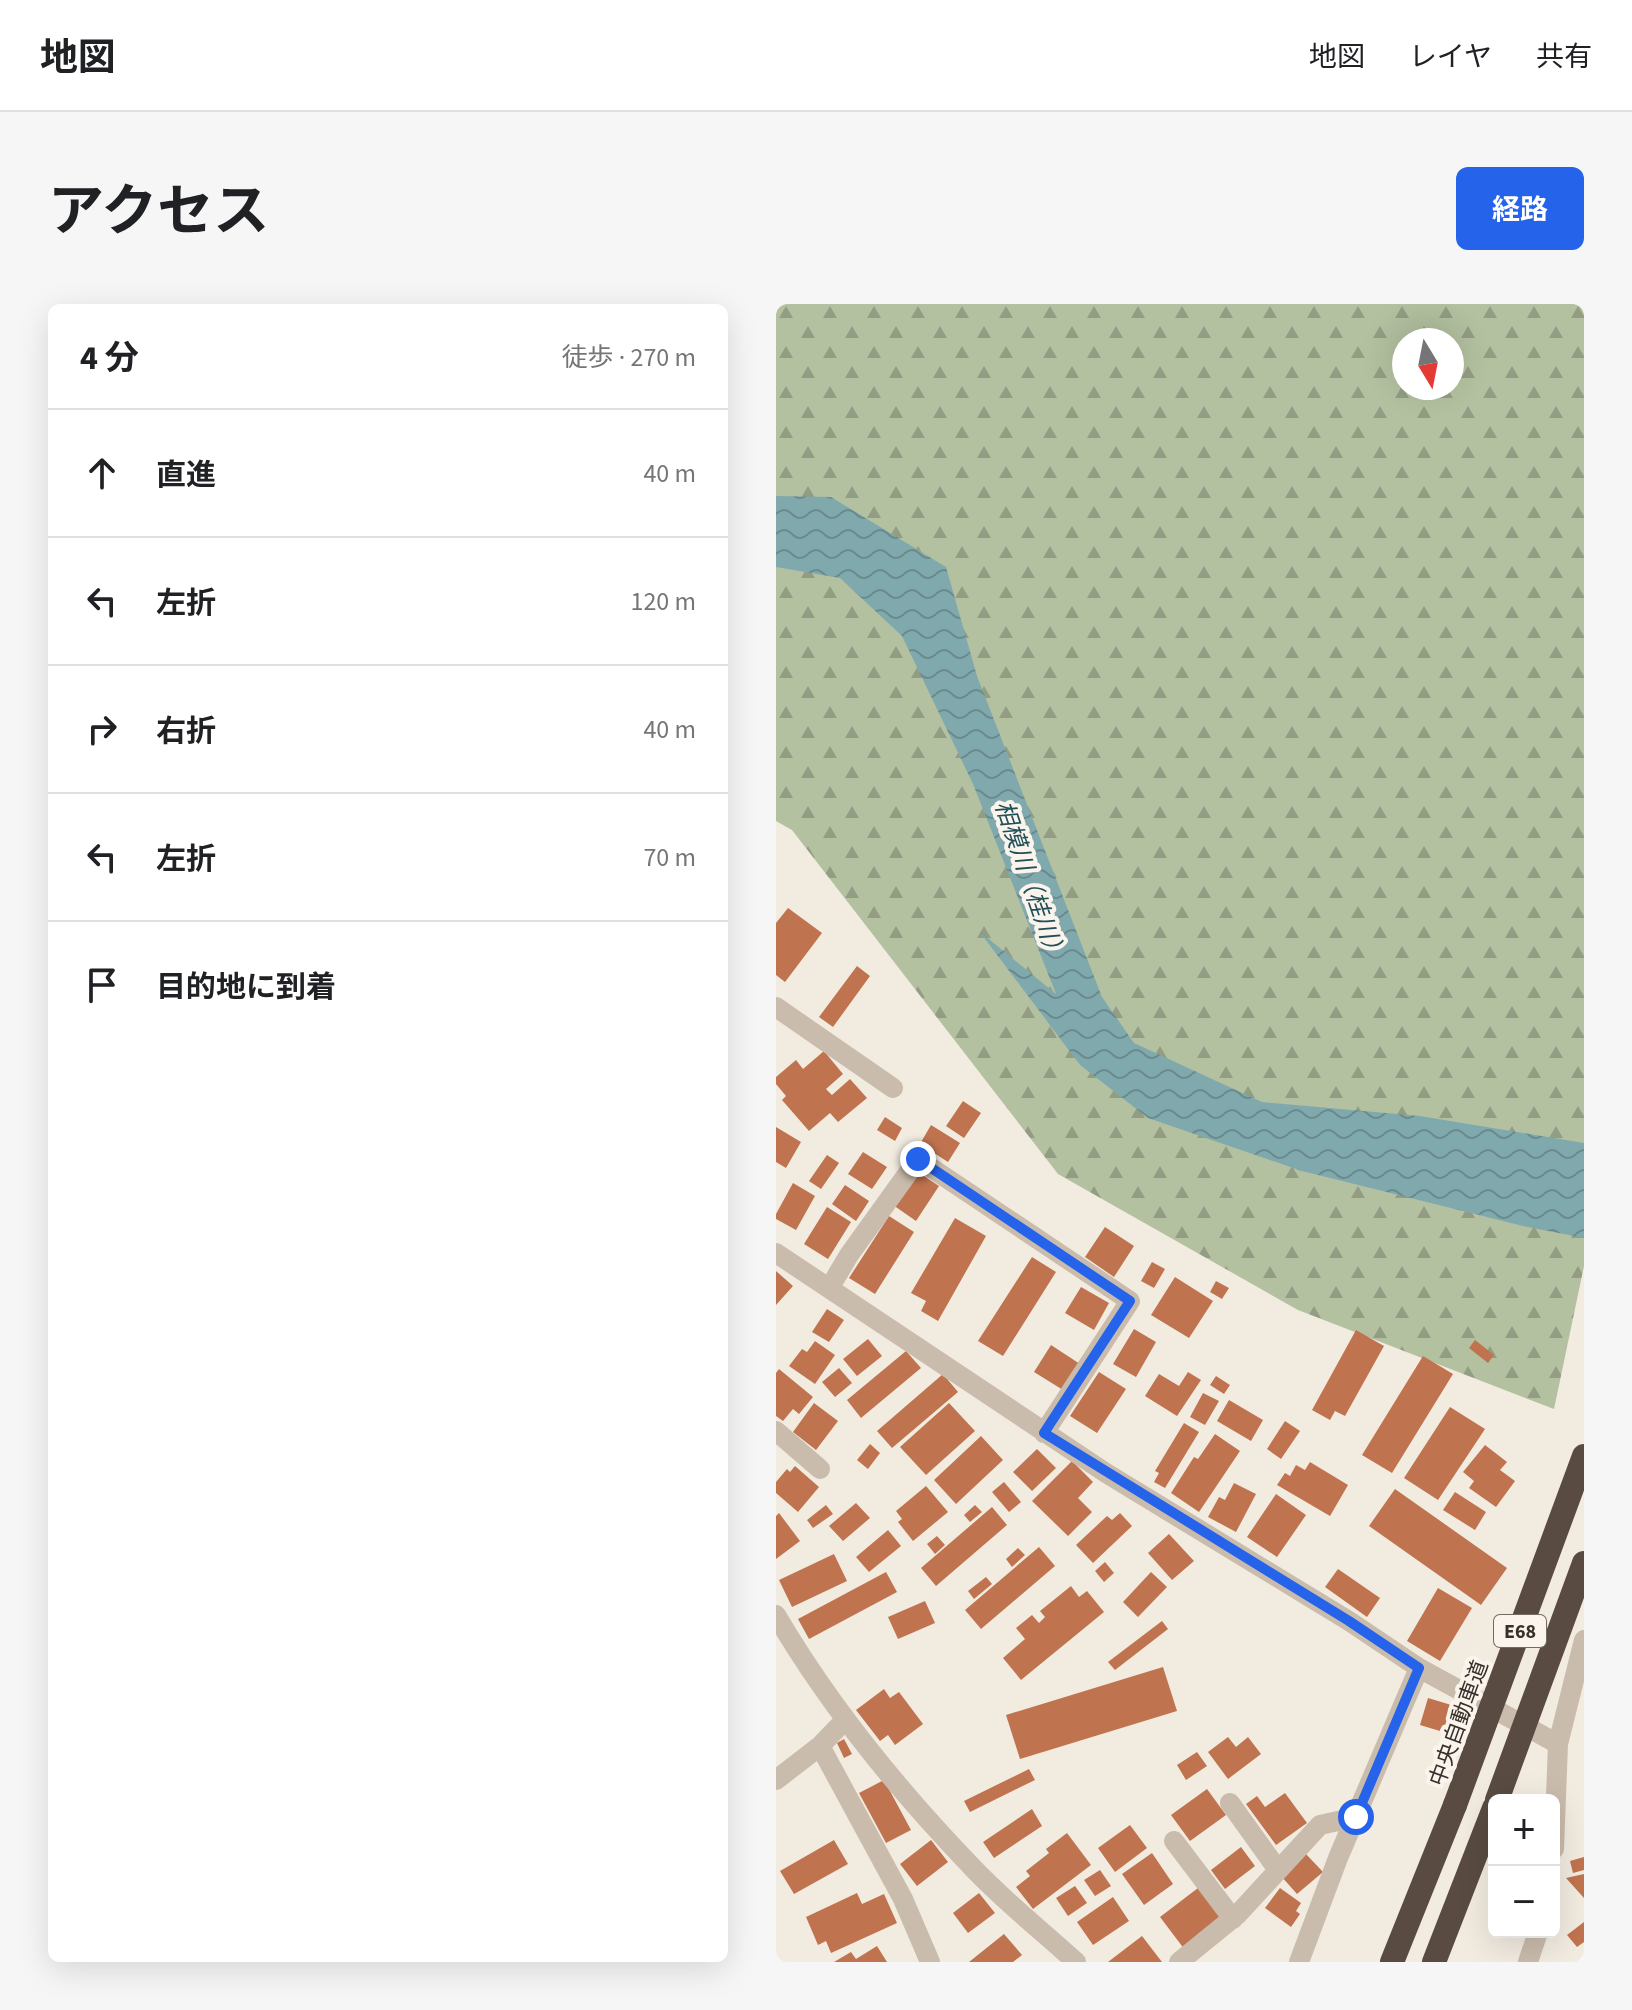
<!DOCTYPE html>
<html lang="ja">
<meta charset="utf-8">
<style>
body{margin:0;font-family:"Source Sans 3","Noto Sans JP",sans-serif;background:#f6f6f6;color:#202124}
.controls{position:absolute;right:24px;bottom:24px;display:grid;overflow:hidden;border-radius:12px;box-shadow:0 8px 32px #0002}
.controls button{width:72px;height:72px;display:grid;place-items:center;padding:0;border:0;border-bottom:2px solid #e0e0e0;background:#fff;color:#202124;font:40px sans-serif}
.compass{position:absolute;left:616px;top:24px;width:72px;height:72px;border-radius:50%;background:#fff;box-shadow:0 8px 32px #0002;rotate:170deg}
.stop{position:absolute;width:24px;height:24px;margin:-18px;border:6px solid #2563eb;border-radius:50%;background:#fff}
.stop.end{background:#2563eb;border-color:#fff;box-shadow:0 2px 8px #0008}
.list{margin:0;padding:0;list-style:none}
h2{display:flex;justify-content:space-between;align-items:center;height:104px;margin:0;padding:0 32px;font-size:34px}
h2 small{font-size:26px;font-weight:400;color:#757577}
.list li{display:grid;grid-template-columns:52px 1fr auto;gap:24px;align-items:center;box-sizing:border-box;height:128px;padding:0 32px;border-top:2px solid #e0e0e0}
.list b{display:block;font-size:30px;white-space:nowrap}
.list em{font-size:26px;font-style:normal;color:#757577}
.icon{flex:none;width:44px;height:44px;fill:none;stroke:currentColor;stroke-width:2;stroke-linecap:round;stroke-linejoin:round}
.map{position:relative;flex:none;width:808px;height:1658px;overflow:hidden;border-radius:12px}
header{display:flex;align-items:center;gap:48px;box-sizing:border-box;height:112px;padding:0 40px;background:#fff;border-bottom:2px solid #e0e0e0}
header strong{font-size:38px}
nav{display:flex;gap:44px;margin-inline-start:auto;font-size:28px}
.intro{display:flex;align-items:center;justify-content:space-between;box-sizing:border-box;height:192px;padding:0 48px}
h1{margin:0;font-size:56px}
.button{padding:20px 36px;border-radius:12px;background:#2563eb;color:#fff;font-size:28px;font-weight:700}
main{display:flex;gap:48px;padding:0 48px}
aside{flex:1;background:#fff;border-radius:12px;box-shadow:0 8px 32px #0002}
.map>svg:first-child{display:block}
.forest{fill:url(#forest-firs);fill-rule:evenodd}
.water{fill:url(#water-waves)}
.building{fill:#c0734f}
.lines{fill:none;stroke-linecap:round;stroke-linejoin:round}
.minor{stroke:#cabcac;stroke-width:20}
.highway{stroke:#594b42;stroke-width:24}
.highway-bridge{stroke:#594b42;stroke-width:24}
.route{stroke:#2563eb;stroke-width:10}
.labels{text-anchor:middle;stroke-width:8;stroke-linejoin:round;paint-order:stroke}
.shield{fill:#faf4ec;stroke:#726b64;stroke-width:2}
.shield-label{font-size:20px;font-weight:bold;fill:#38302a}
.street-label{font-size:22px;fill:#38302a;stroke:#faf4ec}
.water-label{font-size:24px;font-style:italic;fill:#215058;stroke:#faf4ec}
</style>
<header>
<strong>地図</strong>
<nav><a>地図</a><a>レイヤ</a><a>共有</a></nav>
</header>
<div class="intro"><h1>アクセス</h1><a class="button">経路</a></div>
<main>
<aside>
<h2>4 分<small>徒歩 · 270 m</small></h2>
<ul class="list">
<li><svg class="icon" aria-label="ahead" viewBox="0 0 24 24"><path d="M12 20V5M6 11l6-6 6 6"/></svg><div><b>直進</b></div><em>40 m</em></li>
<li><svg class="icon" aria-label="left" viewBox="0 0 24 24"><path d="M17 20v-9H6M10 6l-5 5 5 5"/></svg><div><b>左折</b></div><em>120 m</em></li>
<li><svg class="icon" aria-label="right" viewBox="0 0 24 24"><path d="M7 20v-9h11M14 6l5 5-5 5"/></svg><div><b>右折</b></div><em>40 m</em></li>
<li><svg class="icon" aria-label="left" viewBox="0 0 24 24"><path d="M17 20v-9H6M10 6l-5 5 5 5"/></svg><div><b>左折</b></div><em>70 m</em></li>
<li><svg class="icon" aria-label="arrive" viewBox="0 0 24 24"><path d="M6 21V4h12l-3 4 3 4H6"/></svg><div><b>目的地に到着</b></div></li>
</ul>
</aside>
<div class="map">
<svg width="808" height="1658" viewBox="0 0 808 1658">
<defs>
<pattern id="forest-firs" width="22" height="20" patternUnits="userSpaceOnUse" patternTransform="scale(2)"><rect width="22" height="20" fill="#b3c1a0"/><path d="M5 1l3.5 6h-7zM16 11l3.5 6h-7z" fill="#939d83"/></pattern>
<pattern id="water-waves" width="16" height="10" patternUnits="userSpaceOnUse" patternTransform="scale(2)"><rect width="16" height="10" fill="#80a9ae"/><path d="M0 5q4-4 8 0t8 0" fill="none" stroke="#6a8a8e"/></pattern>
</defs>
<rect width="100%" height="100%" fill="#f2ebe0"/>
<!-- forest -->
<path class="forest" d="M0,0H808V962L778,1105L522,1006L282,870L16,526L0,517ZM628,36H676V84H628Z"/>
<!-- water -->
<path class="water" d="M0,192L55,193L170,263L201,372L326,693L358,739L486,798L644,812L808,839V934L747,922L526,867L372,814L304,761L203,627L280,690L197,480L126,332L64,274L0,263Z"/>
<!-- building -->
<path class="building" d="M12,604L46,629L9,678L0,671V619Z
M81,662L94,672L57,723L43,713Z
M48,747L67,770L50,785L56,791L74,775L91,794L62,818L54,809L33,827L6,796L10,792L0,780V773L20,756L27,765Z
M187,797L205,809L188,834L170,822Z
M109,813L126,824L119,837L101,826Z
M155,821L184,839L172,858L144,840Z
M0,823L25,838L10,864L0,858Z
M87,848L111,863L96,885L72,870Z
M51,851L63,859L45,885L33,877Z
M139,866L163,882L140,917L117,901Z
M17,879L39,892L20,926L0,915V910Z
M69,881L93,897L80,917L56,900Z
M51,903L75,918L52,955L28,940Z
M113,912L138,928L99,990L73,974Z
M179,914L210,932L162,1017L145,1007L150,997L135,989Z
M329,923L358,942L338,973L309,953Z
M256,953L280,968L227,1052L202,1037Z
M376,958L389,965L378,984L365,977Z
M0,967L17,982L0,1001Z
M399,973L437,997L413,1034L375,1011Z
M440,977L453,984L446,995L434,988Z
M305,983L333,999L318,1026L289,1009Z
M51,1005L68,1016L53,1038L36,1028Z
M358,1025L380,1038L360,1073L337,1060Z
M580,1026L608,1042L569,1112L559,1107L554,1116L536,1106Z
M92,1035L106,1052L81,1072L67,1055Z
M699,1036L718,1051L712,1059L693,1044Z
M39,1037L59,1051L39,1080L13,1062L26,1045L31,1048Z
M275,1041L304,1060L287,1086L258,1068Z
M130,1047L145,1064L85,1114L71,1096Z
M647,1052L677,1070L616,1169L586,1151Z
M63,1064L76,1079L59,1093L46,1078Z
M3,1065L37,1093L23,1110L17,1105L7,1117L0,1112V1069Z
M323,1068L350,1085L321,1129L294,1112Z
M412,1068L425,1076L401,1112L369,1092L383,1070L403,1082Z
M167,1070L182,1088L116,1144L101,1127Z
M440,1072L454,1081L448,1090L434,1081Z
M427,1089L443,1097L429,1121L414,1113Z
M453,1096L487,1116L475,1137L441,1117Z
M38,1099L62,1117L40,1146L17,1128Z
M173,1099L199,1127L150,1171L124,1143Z
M674,1103L709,1125L662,1196L628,1174Z
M509,1117L524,1127L505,1155L491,1145Z
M408,1119L423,1128L389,1184L378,1178L383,1169L379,1167Z
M439,1130L464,1147L423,1208L395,1189L418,1153L422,1155Z
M205,1132L227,1156L180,1200L158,1176Z
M94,1140L104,1149L92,1165L81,1156Z
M709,1141L731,1158L724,1166L739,1177L720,1203L693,1184L698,1177L687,1168Z
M261,1145L280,1164L256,1187L237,1168Z
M296,1157L317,1178L302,1194L316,1208L292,1232L256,1197Z
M534,1158L572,1181L554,1212L501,1181L509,1169L514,1172L520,1161L529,1166Z
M19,1162L43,1183L22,1208L0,1189V1178L11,1165L14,1168Z
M228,1178L245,1198L233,1208L216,1188Z
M458,1179L480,1190L460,1228L432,1213L443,1193L449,1196Z
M150,1182L172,1208L137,1237L122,1218L126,1215L120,1207Z
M619,1185L731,1264L705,1301L593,1222Z
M679,1188L710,1208L699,1226L667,1206Z
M500,1190L530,1211L501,1253L471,1233Z
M80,1199L94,1214L67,1237L53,1222Z
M50,1201L57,1210L37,1224L31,1216Z
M199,1201L206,1208L194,1218L188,1211Z
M216,1203L231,1221L160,1282L145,1264Z
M3,1209L24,1237L0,1255V1212Z
M344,1209L356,1222L317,1259L300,1241L331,1212L336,1216Z
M112,1226L125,1242L93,1268L80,1253Z
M393,1230L418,1257L396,1276L372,1249Z
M161,1232L169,1241L159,1250L151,1240Z
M263,1243L279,1262L205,1325L189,1306Z
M242,1244L249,1251L236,1263L230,1255Z
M58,1250L71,1277L16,1303L3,1276Z
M329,1258L338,1269L328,1278L319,1267Z
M562,1265L604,1294L591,1313L549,1283Z
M110,1268L121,1288L33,1335L22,1315Z
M375,1268L391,1283L362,1313L347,1298Z
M210,1273L216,1280L198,1295L192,1287Z
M295,1282L303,1293L311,1287L328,1308L245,1376L227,1354L249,1335L240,1324L256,1311L263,1319L269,1313L264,1307Z
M662,1284L696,1304L664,1357L631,1337Z
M149,1297L159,1319L122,1335L112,1313Z
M386,1317L392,1325L339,1366L332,1358Z
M387,1363L401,1407L244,1455L230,1411Z
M108,1385L114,1394L123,1388L147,1420L119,1441L112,1431L104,1437L80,1406Z
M652,1394L682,1403L674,1430L644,1421Z
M452,1433L460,1443L472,1433L485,1450L452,1475L432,1448Z
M68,1435L76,1450L68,1454L61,1439Z
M421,1448L431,1462L410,1476L401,1461Z
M253,1465L259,1476L194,1508L188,1497Z
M108,1476L135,1526L110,1539L83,1489Z
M431,1485L450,1511L414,1537L395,1511Z
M509,1489L531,1519L500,1541L470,1500L481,1492L489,1503Z
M256,1505L266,1522L218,1554L207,1538Z
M354,1521L371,1544L339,1568L322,1544Z
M291,1529L315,1561L257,1605L240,1583L254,1572L250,1567L273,1549L270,1545Z
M58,1536L72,1560L18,1590L4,1567Z
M155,1536L172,1558L141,1582L124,1560Z
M465,1543L479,1562L449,1585L435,1566Z
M376,1549L397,1580L368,1601L346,1570Z
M529,1549L547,1568L521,1590L505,1572Z
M808,1553V1566L797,1569L794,1557Z
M324,1566L335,1582L319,1592L308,1576Z
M808,1570V1594L790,1574Z
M299,1582L311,1599L292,1612L280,1594Z
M422,1584L448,1617L409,1646L384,1613Z
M504,1584L525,1599L520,1607L524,1610L515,1623L489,1604Z
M81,1589L86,1600L108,1590L121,1619L55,1649L50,1637L42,1641L30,1613Z
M203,1589L219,1609L192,1629L177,1609Z
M337,1593L353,1617L317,1641L301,1618Z
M808,1618V1638L801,1643L791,1631Z
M228,1630L246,1651L237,1658H193Z
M366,1632L386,1658H332Z
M101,1642L111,1658H58L75,1648L80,1655Z"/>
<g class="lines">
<!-- minor -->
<path class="minor" d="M0,703L117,784
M0,949L330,1169L573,1317L643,1364L782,1440
M54,983L73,951L142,855L354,997L268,1129
M0,1127L44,1165
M0,1311C54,1403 122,1486 196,1563C228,1597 266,1627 300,1658
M44,1442L127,1595L154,1658
M0,1476L44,1442L69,1416
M454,1499L502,1566
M398,1537L457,1615
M778,1545L782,1440L808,1336
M403,1658L462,1610L544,1521L580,1513
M523,1658L562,1554L643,1364
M752,1658L762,1628"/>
<!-- highway -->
<path class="highway" d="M616,1658L679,1501
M658,1658L718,1504"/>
<!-- highway-bridge -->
<path class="highway-bridge" d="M721,1496L808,1259
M679,1501L808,1152"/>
</g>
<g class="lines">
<!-- route -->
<path class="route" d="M142,855L354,997L268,1129L573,1317L643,1364L580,1513"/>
</g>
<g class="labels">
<!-- shield labels -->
<rect class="shield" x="718" y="1311" width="52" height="32" rx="6"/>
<g class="shield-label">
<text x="744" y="1334">E68</text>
</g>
<!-- street labels -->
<g class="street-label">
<text transform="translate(682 1419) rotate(-70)" y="8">中央自動車道</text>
</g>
<!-- water labels -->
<g class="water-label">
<text transform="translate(254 577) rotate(71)" y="8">相模川（桂川）</text>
</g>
</g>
</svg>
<div class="controls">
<button>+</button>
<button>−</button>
</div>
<svg class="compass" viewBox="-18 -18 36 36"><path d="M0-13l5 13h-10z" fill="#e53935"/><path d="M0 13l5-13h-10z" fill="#757577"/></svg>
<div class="stop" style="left:580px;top:1513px"></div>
<div class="stop end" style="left:142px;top:855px"></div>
</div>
</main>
